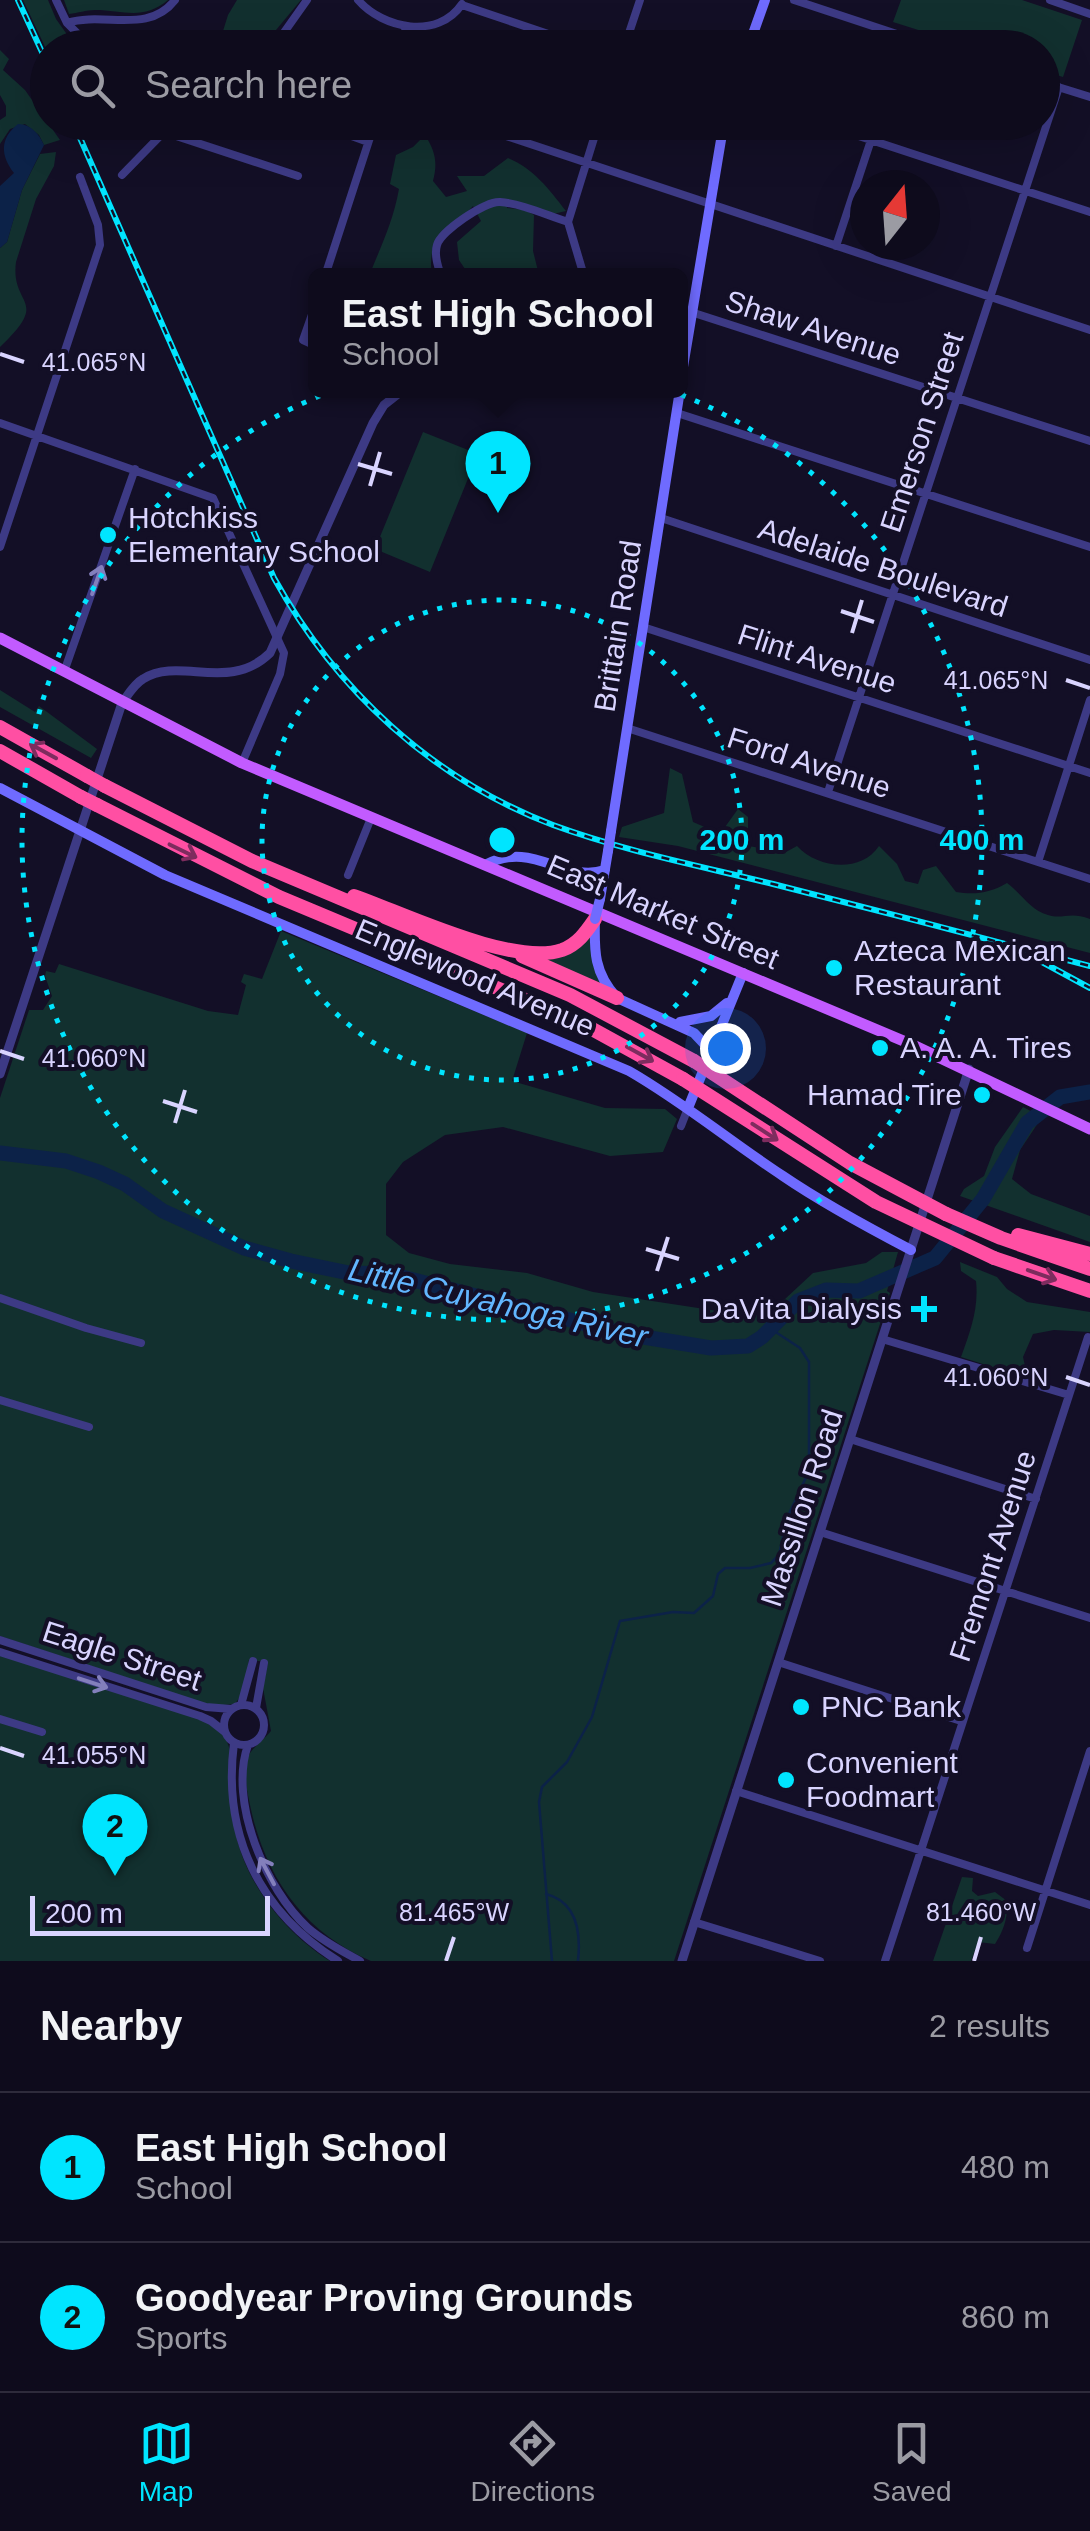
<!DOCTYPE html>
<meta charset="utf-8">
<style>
body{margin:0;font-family:Arial,sans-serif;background:#1c1929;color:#f1f3f6}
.compass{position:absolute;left:850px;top:170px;width:90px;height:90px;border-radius:50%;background:#0e0b1c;box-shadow:0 10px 40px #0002;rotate:17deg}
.scale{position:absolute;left:30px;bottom:25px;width:240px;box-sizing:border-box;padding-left:10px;border:5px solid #d9d4ff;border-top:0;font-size:28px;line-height:35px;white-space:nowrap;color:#d9d4ff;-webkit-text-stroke:8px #130f26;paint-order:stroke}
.you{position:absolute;left:725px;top:1048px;width:35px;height:35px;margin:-25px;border:8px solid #fff;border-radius:50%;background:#1a73e8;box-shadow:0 0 0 15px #1a73e833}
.badge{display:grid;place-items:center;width:65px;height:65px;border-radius:50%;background:#00e5ff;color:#111;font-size:32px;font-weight:700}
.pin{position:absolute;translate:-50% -82px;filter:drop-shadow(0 2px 5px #0008)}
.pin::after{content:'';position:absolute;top:52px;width:35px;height:30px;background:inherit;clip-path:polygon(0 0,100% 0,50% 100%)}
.popup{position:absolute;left:308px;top:268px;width:380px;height:130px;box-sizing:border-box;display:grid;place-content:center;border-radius:15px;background:#0e0b1c;filter:drop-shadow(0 2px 8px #0005);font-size:32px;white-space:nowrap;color:#9b9ba3}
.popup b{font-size:38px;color:#f1f3f6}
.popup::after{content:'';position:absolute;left:50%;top:100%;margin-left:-20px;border:20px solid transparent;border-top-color:#0e0b1c}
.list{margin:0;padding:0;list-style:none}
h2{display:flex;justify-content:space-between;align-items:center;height:130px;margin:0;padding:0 40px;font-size:42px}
h2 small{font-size:32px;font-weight:400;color:#9b9ba3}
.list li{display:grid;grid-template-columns:65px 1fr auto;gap:30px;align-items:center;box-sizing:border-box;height:150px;padding:0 40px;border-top:2px solid #2e2b3b}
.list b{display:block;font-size:38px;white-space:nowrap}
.list p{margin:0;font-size:32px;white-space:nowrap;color:#9b9ba3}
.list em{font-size:32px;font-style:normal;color:#9b9ba3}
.icon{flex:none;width:55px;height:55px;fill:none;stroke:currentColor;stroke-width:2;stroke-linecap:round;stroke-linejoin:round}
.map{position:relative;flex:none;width:1090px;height:1961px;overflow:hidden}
.search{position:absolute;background:#0e0b1c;box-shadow:0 10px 40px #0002;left:30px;right:30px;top:30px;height:110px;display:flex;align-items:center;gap:25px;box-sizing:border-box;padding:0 35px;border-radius:55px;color:#9b9ba3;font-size:38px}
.sheet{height:430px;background:#0e0b1c}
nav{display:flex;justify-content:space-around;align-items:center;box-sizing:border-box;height:140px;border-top:2px solid #2e2b3b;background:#0e0b1c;font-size:28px;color:#9b9ba3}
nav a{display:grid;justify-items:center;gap:5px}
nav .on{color:#00e5ff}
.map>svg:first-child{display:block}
.green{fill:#12302f}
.water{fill:#0c2248}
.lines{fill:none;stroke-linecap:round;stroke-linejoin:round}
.stream{stroke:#0c2248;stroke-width:2.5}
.river{stroke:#0c2248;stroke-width:15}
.minor{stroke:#3d3a85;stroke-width:8}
.tertiary{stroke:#3d3a85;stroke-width:9}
.secondary{stroke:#6f6bff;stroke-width:10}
.primary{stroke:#c25bff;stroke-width:11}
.motorway{stroke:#ff4fa3;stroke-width:14}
.rail-casing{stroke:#00e5ff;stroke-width:6}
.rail{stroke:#130f26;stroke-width:2.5;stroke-dasharray:8;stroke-linecap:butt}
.secondary-bridge{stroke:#6f6bff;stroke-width:10}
.motorway-bridge{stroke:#ff4fa3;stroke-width:14}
.oneway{stroke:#837fbc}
.oneway2{stroke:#7d2c5e}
.ticks{fill:none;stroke:#d9d4ff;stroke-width:4}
.ring{fill:none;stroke:#00e5ff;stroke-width:5;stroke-dasharray:5 10}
.poi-dot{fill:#00e5ff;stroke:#130f26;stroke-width:4}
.labels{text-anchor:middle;stroke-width:8;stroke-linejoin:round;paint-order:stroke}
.street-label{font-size:30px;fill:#d9d4ff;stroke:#130f26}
.poi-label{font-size:30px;fill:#d9d4ff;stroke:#130f26;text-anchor:start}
.water-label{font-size:32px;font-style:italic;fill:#62b6ff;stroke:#130f26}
.ticks-label{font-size:25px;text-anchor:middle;fill:#d9d4ff;stroke:#130f26;stroke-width:8;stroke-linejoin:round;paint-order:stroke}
.centre{fill:#00e5ff;stroke:#130f26;stroke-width:5}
.ring-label{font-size:30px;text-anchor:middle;font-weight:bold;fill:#00e5ff;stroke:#130f26;stroke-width:8;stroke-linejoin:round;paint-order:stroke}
</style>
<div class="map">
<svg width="1090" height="1961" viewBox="0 0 1090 1961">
<rect width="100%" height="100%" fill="#130f26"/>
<!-- green -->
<path class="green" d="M23,0H48L56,19L76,47L48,48L47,51Z
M64,0H168C143,21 123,10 95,10C86,10 78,13 69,14Z
M237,0H301L276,30L266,47H218L228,15Z
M901,0H1022L1082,20L1063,77L1043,71L1042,48L972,47L893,22Z
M0,50L9,59L3,70L25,90L60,140L44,145L39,135L25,124L10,129L0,144V120L6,116V106L0,95Z
M425,135C435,151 438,162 433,181L446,197L467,191L457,176H484L508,158C534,169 549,189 566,211L553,214L508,201L507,208L525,210L534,215L533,251L539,275H469L459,260L457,242L481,221L473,206C450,234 426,233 432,275L369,276C381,246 393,222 399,189L390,184L396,155L413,147Z
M56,152L54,166L36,199L16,262C10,307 52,298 0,347V248L7,242L22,190L40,154Z
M423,432L478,454L430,572L375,549Z
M0,690L35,712L39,706L97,749L91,758L0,707Z
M670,768L682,774L693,822L714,831L725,827L738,809L748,817V846L786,852L797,846C818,869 861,873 879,846L897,864L905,881L918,884L923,870L936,866L956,892C975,895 990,893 1007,883C1022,894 1030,910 1048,915C1063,920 1069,911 1090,919V953L678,846L619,837L622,827L664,813Z
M281,931L527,1033L512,1081L605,1108L665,1109L677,1119L663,1152L610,1156L503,1127L445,1135L403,1162L386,1184V1235L409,1253L450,1264L527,1273L593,1292L731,1313L785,1299L813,1273L866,1263L882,1252H898L887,1291L890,1293L674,1961H371C301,1931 263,1873 249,1800C246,1787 243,1766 250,1753C255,1746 265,1738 271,1731L263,1688L268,1662L249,1660L244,1691L235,1704L212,1706L0,1636V1098L29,1010H43L52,996L45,976L46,971L55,973L59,964L208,1011L238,1015L246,985L241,982L244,974L262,979Z
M591,932L593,965L603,985L543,960Z
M1023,1107L1042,1117L1020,1150L1012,1179L1031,1194L1090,1216V1242L960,1196L964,1189L984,1176L995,1147Z
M960,1262L997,1277L1007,1289L1027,1302L1090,1312V1332L1054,1330L1033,1334L1023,1357L1027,1375L1020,1376L961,1357C970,1332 979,1309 976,1281L961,1271Z
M0,1655L201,1719C207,1722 216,1726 221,1732C240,1752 231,1811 237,1839C249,1888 288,1935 330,1961H0Z
M962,1877L973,1878L972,1891L978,1896L995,1892L1007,1901C1008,1917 1004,1930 995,1944L978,1942L971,1961H933Z"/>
<!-- water -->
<path class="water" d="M18,124C31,124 39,134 44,145L22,190L7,242L0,248V186L14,173C0,155 0,138 18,124Z"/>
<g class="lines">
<!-- stream -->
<path class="stream" d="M546,1894C577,1902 581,1933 578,1961
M552,1961L539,1802L542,1787L567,1762L592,1717L620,1621L673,1612L694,1613L713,1596L718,1574L725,1568H750L771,1563L779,1555L787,1518L809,1471V1362L800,1348L771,1329"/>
<!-- river -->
<path class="river" d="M0,1153L66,1161L99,1172L125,1184L163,1211L244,1248L291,1261L349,1273L390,1274L625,1334L711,1348L748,1346L762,1337L798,1301L826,1290L859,1291L935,1258L983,1199L1027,1123L1060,1097L1090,1092"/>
<!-- minor -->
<path class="minor" d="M56,0L67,23L92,48
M358,0C383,29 438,40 462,4
M794,0L939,48
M1050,0L1090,14
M462,5L590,48
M67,23C104,11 148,35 175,0
M273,48L307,0
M400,48L406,27
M624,48L640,0
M1042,82L1090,97
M313,122L368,142
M464,122L1090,330
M816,122L1090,212
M164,132L298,176
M122,175L164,132L167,122
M836,246L877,122
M325,276L375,122
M441,276C438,266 434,255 437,245C441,231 485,201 500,202C523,204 546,215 568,222
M584,276L568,222L599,122
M316,303L303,340L316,346
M694,313L1090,441
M677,413L1090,547
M0,423L213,498L284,653L280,674L242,763
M661,518L1090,660
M0,547L100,245L98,225L80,177
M643,627L1090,773
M64,672L135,469
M627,728L1090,879
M828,792L1059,87
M1038,862L1090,700
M348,875L371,818
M681,1126L688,1108
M0,1298L86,1328L141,1343
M882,1339L1069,1395
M0,1400L89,1427
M850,1439L1036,1499
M820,1532L1090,1618
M0,1640L206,1707L231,1709
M0,1652L200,1716L211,1721L225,1732
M778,1662L961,1721
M224 1725a20 20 0 1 1 40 0a20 20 0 1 1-40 0Z
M241,1705L253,1661
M256,1708L264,1663
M0,1719L42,1732
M234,1743C222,1836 260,1912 338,1961
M248,1745C228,1801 266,1890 308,1928C324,1942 342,1951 360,1961
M736,1791L1090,1905
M694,1922L820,1961
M1027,1948L1090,1751
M885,1961L1088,1337"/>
<!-- tertiary -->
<path class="tertiary" d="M0,1074L122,703C128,695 134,684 143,679C180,656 229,693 270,653L373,423L384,405L403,390
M682,1961L969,1069"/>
<!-- secondary -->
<path class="secondary" d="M748,48L765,0
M680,385L724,122
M0,788L165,875L629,1071C683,1102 731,1142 783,1176C824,1204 867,1227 911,1250
M611,831L680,390
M485,865C533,839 564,884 605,870
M600,899L608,851
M595,919C594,951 594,973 617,998L694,1033L710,1050
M680,1022L711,1016L727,1003
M688,1108L743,973"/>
<!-- primary -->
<path class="primary" d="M0,638L242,763L913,1045L1090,1129"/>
<!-- motorway -->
<path class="motorway" d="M0,727L87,776
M0,751L81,797
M105,786L252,861L570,995L694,1061
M97,805L279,897L583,1024L683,1079
M354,896C403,913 513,967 562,950C578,944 586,932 595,919
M522,956L617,998
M946,1214L1001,1238L1090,1269
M1018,1235L1090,1254
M994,1258L1090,1291"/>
<!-- rail casing -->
<g class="rail-casing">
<path id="rail" d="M18,0L48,65
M73,122L274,578C336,690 432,779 553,825C624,851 700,866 773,884C879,911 984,938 1090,966
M1042,962L1090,988"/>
</g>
<!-- rail -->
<use href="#rail" class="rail"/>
<!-- secondary-bridge -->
<path class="secondary-bridge" d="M608,851L611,831
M595,919L600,899"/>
<!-- motorway-bridge -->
<path class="motorway-bridge" d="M87,776L105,786
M81,797L97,805
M694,1061L850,1163L946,1214
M683,1079L876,1202L994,1258"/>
</g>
<!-- one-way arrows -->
<defs><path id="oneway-shaft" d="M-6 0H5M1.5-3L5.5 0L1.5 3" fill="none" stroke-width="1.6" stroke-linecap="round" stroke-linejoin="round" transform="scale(2.5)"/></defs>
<g class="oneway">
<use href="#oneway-shaft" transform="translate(97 580) rotate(-71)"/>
<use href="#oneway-shaft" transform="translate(93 1683) rotate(18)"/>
<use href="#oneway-shaft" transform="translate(267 1871) rotate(-118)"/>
</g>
<g class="oneway2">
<use href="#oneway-shaft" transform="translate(43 751) rotate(-151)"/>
<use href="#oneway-shaft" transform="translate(183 851) rotate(26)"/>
<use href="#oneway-shaft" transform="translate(640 1054) rotate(29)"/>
<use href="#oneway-shaft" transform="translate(765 1132) rotate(33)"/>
<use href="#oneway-shaft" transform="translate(1042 1275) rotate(19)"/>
</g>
<!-- ticks -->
<path class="ticks" d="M0,354L24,362M358,464L392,474M370,486L380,452M841,611L874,622M852,633L862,600M1066,680L1090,688M0,1051L24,1059M163,1101L197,1112M175,1123L185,1090M646,1249L679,1259M657,1271L668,1237M1066,1377L1090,1385M0,1748L24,1756M446,1961L454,1937M974,1961L981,1937"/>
<!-- distance rings -->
<g class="ring">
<circle cx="502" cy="840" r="240"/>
<circle cx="502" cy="840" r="480"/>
</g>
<!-- markers -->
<g class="poi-dot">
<circle cx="108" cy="535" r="10"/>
<circle cx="834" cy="968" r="10"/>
<circle cx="880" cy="1048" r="10"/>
<circle cx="982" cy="1095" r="10"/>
<path d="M919 1294h10v10h10v10h-10v10h-10v-10h-10v-10h10z"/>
<circle cx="801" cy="1707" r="10"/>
<circle cx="786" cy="1780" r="10"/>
</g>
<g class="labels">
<!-- street labels -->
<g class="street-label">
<text transform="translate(813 328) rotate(18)" y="10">Shaw Avenue</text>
<text transform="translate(922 432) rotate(-72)" y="10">Emerson Street</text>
<text transform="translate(883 568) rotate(18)" y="10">Adelaide Boulevard</text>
<text transform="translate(618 626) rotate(-81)" y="10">Brittain Road</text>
<text transform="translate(817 659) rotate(18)" y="10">Flint Avenue</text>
<text transform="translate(809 763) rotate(18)" y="10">Ford Avenue</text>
<text transform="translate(663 912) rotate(23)" y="10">East Market Street</text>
<text transform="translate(475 978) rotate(23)" y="10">Englewood Avenue</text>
<text transform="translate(802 1508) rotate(-72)" y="10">Massillon Road</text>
<text transform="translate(993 1556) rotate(-72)" y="10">Fremont Avenue</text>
<text transform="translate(122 1656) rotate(18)" y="10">Eagle Street</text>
</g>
<!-- poi labels -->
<g class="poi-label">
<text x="128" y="528">Hotchkiss<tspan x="128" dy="34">Elementary School</tspan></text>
<text x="854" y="961">Azteca Mexican<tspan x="854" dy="34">Restaurant</tspan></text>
<text x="900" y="1058">A. A. A. Tires</text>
<text x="962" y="1105" text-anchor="end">Hamad Tire</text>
<text x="902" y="1319" text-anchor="end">DaVita Dialysis</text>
<text x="821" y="1717">PNC Bank</text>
<text x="806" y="1773">Convenient<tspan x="806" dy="34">Foodmart</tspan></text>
</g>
<!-- water labels -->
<g class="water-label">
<text transform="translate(498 1303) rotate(13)" y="11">Little Cuyahoga River</text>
</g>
</g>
<g class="ticks-label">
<text x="94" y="371">41.065°N</text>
<text x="996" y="689">41.065°N</text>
<text x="94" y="1067">41.060°N</text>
<text x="996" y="1386">41.060°N</text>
<text x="94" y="1764">41.055°N</text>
<text x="454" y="1921">81.465°W</text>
<text x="981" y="1921">81.460°W</text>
</g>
<circle cx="502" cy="840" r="15" class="centre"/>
<g class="ring-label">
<text x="742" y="850">200 m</text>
<text x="982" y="850">400 m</text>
</g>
</svg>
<svg class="compass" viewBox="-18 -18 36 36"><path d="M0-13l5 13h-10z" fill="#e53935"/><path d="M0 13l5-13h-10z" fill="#9b9ba3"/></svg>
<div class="scale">200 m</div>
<div class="you"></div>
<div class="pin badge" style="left:498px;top:513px">1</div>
<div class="popup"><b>East High School</b>School</div>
<div class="pin badge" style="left:115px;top:1876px">2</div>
<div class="search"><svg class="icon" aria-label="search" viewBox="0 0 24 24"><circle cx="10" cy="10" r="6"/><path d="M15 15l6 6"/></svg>Search here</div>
</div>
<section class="sheet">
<h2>Nearby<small>2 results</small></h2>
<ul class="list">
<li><span class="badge">1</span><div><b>East High School</b><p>School</p></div><em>480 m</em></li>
<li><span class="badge">2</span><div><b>Goodyear Proving Grounds</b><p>Sports</p></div><em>860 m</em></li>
</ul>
</section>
<nav>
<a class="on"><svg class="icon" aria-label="map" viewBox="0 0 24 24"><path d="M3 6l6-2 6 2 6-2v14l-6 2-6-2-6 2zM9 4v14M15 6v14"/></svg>Map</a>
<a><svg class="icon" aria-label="directions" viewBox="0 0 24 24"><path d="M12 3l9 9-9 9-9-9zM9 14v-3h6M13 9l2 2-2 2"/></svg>Directions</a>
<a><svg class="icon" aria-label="saved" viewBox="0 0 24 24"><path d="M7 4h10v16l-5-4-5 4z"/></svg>Saved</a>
</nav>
